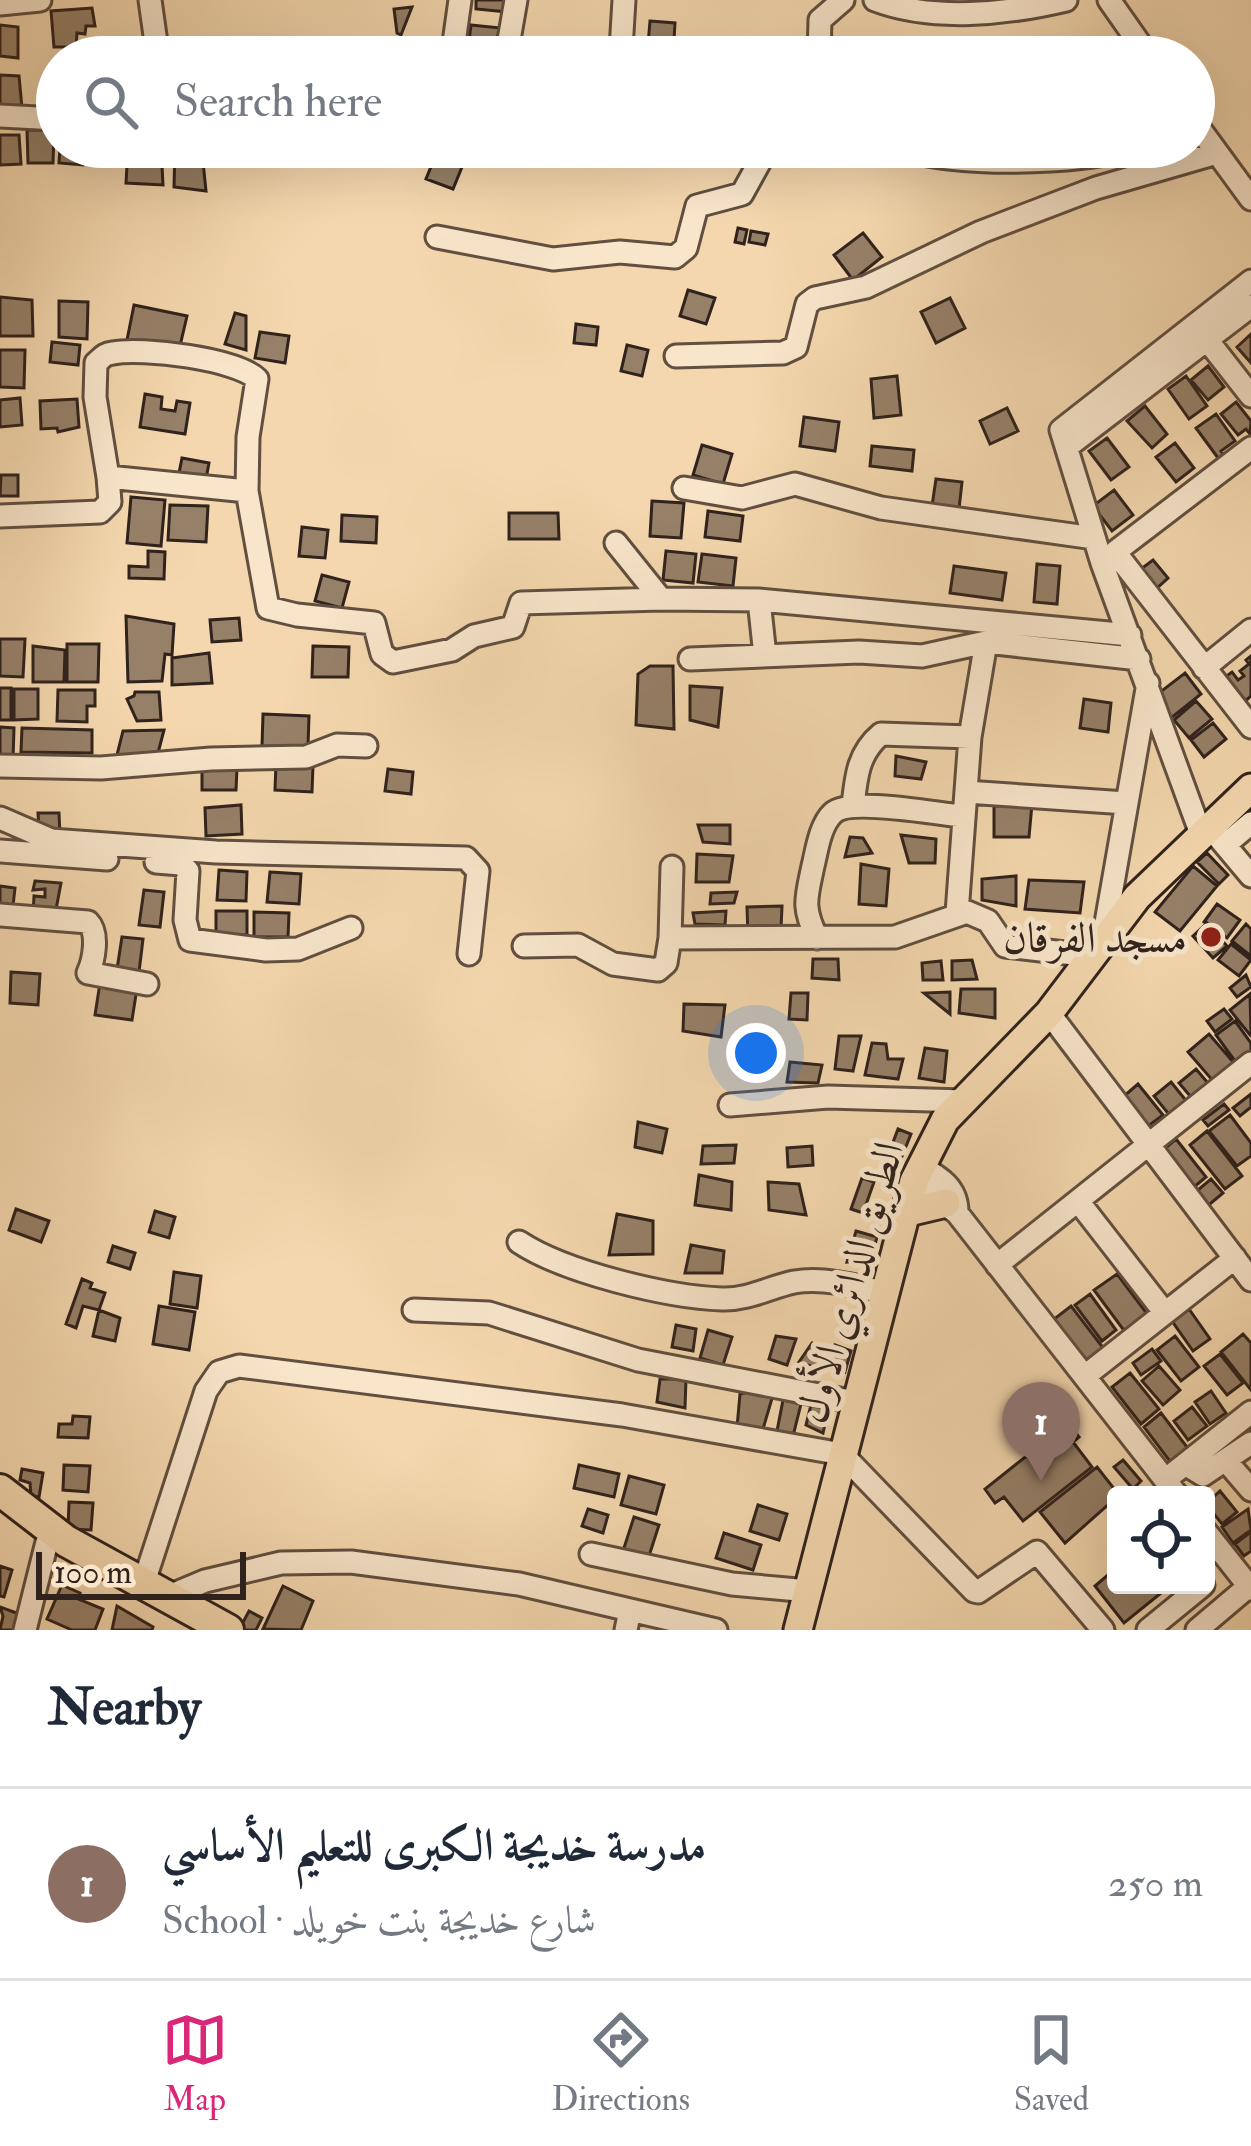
<!DOCTYPE html>
<meta charset="utf-8">
<style>
body{margin:0;font-family:"IM FELL Double Pica",Amiri,serif;background:#f2f2f3;color:#1f2937}
.controls{position:absolute;right:36px;bottom:36px;display:grid;overflow:hidden;border-radius:12px;box-shadow:0 12px 48px #0002}
.controls button{width:108px;height:108px;display:grid;place-items:center;padding:0;border:0;border-bottom:3px solid #e0e1e3;background:#fff;color:#1f2937;font:60px sans-serif}
.scale{position:absolute;left:36px;bottom:30px;width:210px;box-sizing:border-box;padding-left:12px;border:6px solid #30221c;border-top:0;font-size:33px;line-height:42px;white-space:nowrap;color:#30221c;-webkit-text-stroke:9px #f8e5ca;paint-order:stroke}
.you{position:absolute;left:756px;top:1053px;width:42px;height:42px;margin:-30px;border:9px solid #fff;border-radius:50%;background:#1a73e8;box-shadow:0 0 0 18px #1a73e833}
.badge{display:grid;place-items:center;width:78px;height:78px;border-radius:50%;background:#db2777;color:#fff;font-size:39px;font-weight:700}
.pin{position:absolute;translate:-50% -99px;filter:drop-shadow(0 3px 6px #0008)}
.pin::after{content:'';position:absolute;top:63px;width:42px;height:36px;background:inherit;clip-path:polygon(0 0,100% 0,50% 100%)}
.list{margin:0;padding:0;list-style:none}
h2{display:flex;justify-content:space-between;align-items:center;height:156px;margin:0;padding:0 48px;font-size:51px}
h2 small{font-size:39px;font-weight:400;color:#747a83}
.list li{display:grid;grid-template-columns:78px 1fr auto;gap:36px;align-items:center;box-sizing:border-box;height:192px;padding:0 48px;border-top:3px solid #e0e1e3}
.list b{display:block;font-size:45px;white-space:nowrap}
.list p{margin:0;font-size:39px;white-space:nowrap;color:#747a83}
.list em{font-size:39px;font-style:normal;color:#747a83}
.icon{flex:none;width:66px;height:66px;fill:none;stroke:currentColor;stroke-width:2;stroke-linecap:round;stroke-linejoin:round}
.map{position:relative;flex:none;width:1251px;height:1630px;overflow:hidden}
.search{position:absolute;background:#fff;box-shadow:0 12px 48px #0002;left:36px;right:36px;top:36px;height:132px;display:flex;align-items:center;gap:30px;box-sizing:border-box;padding:0 42px;border-radius:66px;color:#747a83;font-size:45px}
.sheet{height:348px;background:#fff}
nav{display:flex;justify-content:space-around;align-items:center;box-sizing:border-box;height:168px;border-top:3px solid #e0e1e3;background:#fff;font-size:33px;color:#747a83}
nav a{display:grid;justify-items:center;gap:6px}
nav .on{color:#db2777}
.map>svg:first-child{display:block}
.building{fill:#968068;stroke:#30221c;stroke-width:3}
.lines{fill:none;stroke-linecap:round;stroke-linejoin:round}
.minor-casing{stroke:#614f40;stroke-width:27}
.major-casing{stroke:#30221c;stroke-width:33}
.highway-casing{stroke:#30221c;stroke-width:36}
.minor{stroke:#f8e5ca;stroke-width:21}
.major{stroke:#f4d7ae;stroke-width:27}
.highway{stroke:#f4d7ae;stroke-width:30}
.poi-dot{fill:#8f2418;stroke:#f8e5ca;stroke-width:4.5}
.labels{text-anchor:middle;stroke-width:10;stroke-linejoin:round;paint-order:stroke}
.poi-label{font-size:42px;fill:#30221c;stroke:#f8e5ca;text-anchor:end}
.street-label{font-size:42px;fill:#30221c;stroke:#f8e5ca}
</style>
<div class="map">
<svg width="1251" height="1630" viewBox="0 0 1251 1630">
<rect width="100%" height="100%" fill="#f4d7ae"/>
<filter id="stains"><feTurbulence type="fractalNoise" baseFrequency=".00167" numOctaves="4"/><feColorMatrix values="0 0 0 0 .2 0 0 0 0 .09 0 0 0 0 .02 0 0 0 .5 -.17"/></filter>
<radialGradient id="worn" r=".72"><stop offset=".6" stop-color="#630" stop-opacity="0"/><stop offset="1" stop-color="#630" stop-opacity=".3"/></radialGradient>
<!-- building -->
<path class="building" d="M476,0H509L508,12L476,9Z
M412,7L401,35L397,33L394,9Z
M92,8L95,26H86L85,34L77,33L76,47H54L51,11Z
M650,21L675,23L673,57H647Z
M0,25L18,27V58L0,56Z
M471,25L501,28L498,57L467,56Z
M86,42L121,46L122,57H87Z
M436,45L437,57H410V46Z
M0,75L19,76L22,108L0,109Z
M27,130H54L53,163H28Z
M0,135H19L21,164L0,165Z
M60,147H86L83,165L59,163Z
M128,147H161L163,185L126,183Z
M175,148L202,152L206,191L174,187Z
M437,152L464,162L453,189L426,179Z
M738,228L747,230L744,244L735,242Z
M751,231L768,234L765,245L749,242Z
M863,233L882,257L853,280L834,255Z
M688,290L715,298L706,324L680,316Z
M0,297L32,300L33,336H0Z
M950,298L965,328L936,343L921,312Z
M59,301L88,302L87,339L59,337Z
M134,305L187,316L180,346L163,348L127,340Z
M235,313L246,316V350L225,344Z
M576,324L598,327L596,345L574,343Z
M260,332L289,336L285,363L255,358Z
M1251,334V363L1237,347Z
M52,342L80,345L78,365L50,362Z
M627,345L648,350L642,376L621,371Z
M0,350H25L24,388L0,387Z
M1208,366L1224,387L1208,400L1191,380Z
M897,376L901,415L874,418L871,379Z
M1186,376L1207,406L1189,419L1168,389Z
M145,394L162,397L161,409L175,411L177,401L190,403L185,434L140,427Z
M20,398L22,425L0,427V400Z
M77,399L79,427L58,432L57,428L41,429L40,401Z
M1236,402L1251,421L1250,434L1246,429L1238,435L1221,414Z
M1145,406L1167,434L1152,448L1127,421Z
M1007,408L1018,431L990,444L980,421Z
M1216,414L1235,441L1221,451L1226,458L1221,462L1196,428Z
M804,417L839,422L835,451L800,446Z
M1107,438L1129,467L1111,480L1089,451Z
M1175,443L1194,468L1176,482L1156,457Z
M702,445L732,454L723,484L693,475Z
M872,446L914,450L912,471L870,466Z
M182,458L209,463L206,479L178,478Z
M1,475H18V496H0Z
M936,479L962,482L959,509L932,506Z
M1114,490L1133,515L1112,531L1093,506Z
M131,497L165,500L161,546L127,543Z
M652,501L684,503L681,538L650,536Z
M170,505L208,506L206,542L168,540Z
M708,511L743,516L740,541L705,537Z
M509,513H558L559,539H509Z
M342,515L377,517L376,543L341,541Z
M302,527L328,530L325,558L299,556Z
M148,551L165,552L164,579L129,578V566L148,567Z
M666,551L696,554L693,583L663,580Z
M702,554L736,558L733,586L698,582Z
M1153,560L1168,578L1157,588L1141,569Z
M1037,564L1060,566L1057,604L1034,602Z
M954,566L1006,573L1002,600L950,593Z
M322,575L349,582L342,608L315,601Z
M126,616L174,624L172,655L165,654L162,681L128,682Z
M239,618L241,640L212,642L210,620Z
M0,639H25L23,677L0,676Z
M67,644H99L98,682H67Z
M33,646L65,650L64,682H33Z
M313,646L349,647L348,677H312Z
M209,653L212,683L172,685V658Z
M1251,656V696L1243,703L1224,678L1232,672L1238,680L1244,676L1240,671L1249,664L1246,660Z
M650,666H673L674,729L636,725L638,674Z
M1185,673L1201,694L1171,718L1155,696Z
M690,686L722,688L718,727L690,720Z
M0,688H11V720H0Z
M14,689H38V719L14,720Z
M58,690H95V706H87V722L57,721Z
M135,692H159L161,720L137,721L127,699L134,696Z
M1084,699L1111,703L1108,732L1080,728Z
M1196,701L1212,719L1189,738L1174,720Z
M263,714L309,716L308,747L262,746Z
M1213,723L1226,739L1204,757L1191,740Z
M0,727L14,728L13,760H0Z
M22,728L92,730V753L21,752Z
M164,730L158,753L117,755L123,731Z
M896,756L926,762L921,779L895,776Z
M276,763L313,766L312,792L275,790Z
M202,768H237L236,790H202Z
M388,769L413,772L411,794L385,791Z
M1032,804L1029,837H994V806Z
M241,805L242,834L206,836L205,808Z
M38,813H59L60,836L39,832Z
M698,825H730V844L703,842Z
M901,835L936,839L935,863H909Z
M850,837L863,838L872,853L845,857Z
M1207,853L1228,875L1219,884L1197,862Z
M697,854L733,856L729,882H696Z
M861,864L889,869L886,906L859,904Z
M1193,866L1217,886L1180,931L1155,912Z
M219,870L247,872L246,901L217,900Z
M270,872L301,874L299,904L267,902Z
M1016,876V906L982,900V879Z
M1029,880L1084,882L1080,913L1025,909Z
M35,881L61,883L55,915L33,914L34,896L45,897V889L33,890Z
M0,886L15,888L12,915L0,914Z
M144,890L164,892L160,927L139,925Z
M737,892L734,903L710,904L711,893Z
M1217,904L1240,920L1227,938L1204,922Z
M782,906L781,929L748,938L747,907Z
M216,911H247V935H216Z
M726,911L725,925L695,924L693,913Z
M254,912L289,913L288,937H254Z
M1207,923L1227,946L1213,958L1193,936Z
M1246,924L1251,929V956L1232,941Z
M122,937L143,939L139,972L117,969Z
M1231,944L1251,960L1239,976L1218,960Z
M813,959H838L839,980L812,978Z
M972,960L977,979L952,980V961Z
M941,961L943,980H923L922,963Z
M11,972L40,974L38,1005L10,1003Z
M1246,975L1251,987L1237,997L1230,988Z
M100,983L137,988L132,1020L95,1015Z
M961,989H995V1018L959,1013Z
M950,992V1014L924,993Z
M791,993H808L807,1020L789,1019Z
M1250,994L1251,1033L1250,1035L1230,1010Z
M684,1004L725,1005L721,1037L683,1031Z
M1224,1009L1232,1019L1215,1032L1207,1021Z
M1235,1021L1251,1043V1059L1240,1068L1216,1035Z
M1209,1034L1234,1063L1213,1081L1188,1052Z
M839,1036H861L853,1071L835,1069Z
M872,1043L886,1044L888,1059H903L898,1079L865,1075Z
M925,1048L947,1051L944,1082L919,1078Z
M790,1062L822,1065L818,1083L787,1082Z
M1196,1069L1213,1089L1196,1103L1179,1083Z
M1171,1082L1188,1103L1171,1117L1154,1096Z
M1138,1084L1163,1115L1147,1127L1123,1097Z
M1251,1094V1107L1240,1116L1233,1108Z
M1224,1104L1229,1110L1208,1126L1203,1120Z
M1230,1115L1251,1143V1156L1237,1166L1209,1131Z
M638,1122L667,1129L662,1153L635,1147Z
M898,1129L911,1134L898,1166L886,1161Z
M1207,1131L1242,1176L1225,1189L1190,1145Z
M1176,1139L1206,1177L1188,1192L1158,1155Z
M736,1145L734,1163L701,1164L703,1146Z
M812,1146L813,1165L788,1167L787,1148Z
M699,1175L732,1182L731,1210L695,1205Z
M862,1178L874,1182L863,1213L851,1209Z
M1211,1179L1223,1193L1204,1209L1192,1195Z
M768,1182L799,1184L806,1215L769,1210Z
M16,1209L49,1221L41,1242L9,1230Z
M155,1211L175,1217L169,1238L149,1232Z
M617,1214L653,1221V1254L609,1255Z
M856,1231L877,1237L871,1260L847,1262Z
M691,1245L724,1251L722,1273H685Z
M113,1246L135,1253L130,1269L108,1262Z
M174,1272L201,1276L197,1308L170,1304Z
M1117,1274L1151,1319L1128,1336L1094,1290Z
M82,1279L92,1283L90,1288L105,1293L99,1310L83,1306L76,1328L66,1324Z
M1090,1294L1116,1330L1102,1341L1075,1305Z
M159,1306L195,1312L189,1350L153,1344Z
M1071,1306L1104,1349L1086,1363L1053,1320Z
M1189,1309L1210,1339L1193,1351L1172,1321Z
M99,1310L120,1318L115,1341L93,1336Z
M676,1325L696,1329L693,1351L672,1347Z
M708,1330L732,1337L723,1365L700,1358Z
M1243,1334L1251,1343V1390L1221,1352Z
M776,1336L796,1339L787,1365L769,1359Z
M1175,1336L1199,1367L1181,1381L1157,1350Z
M812,1343L826,1348L816,1368L799,1362Z
M835,1345L851,1351L845,1372L830,1363Z
M1152,1349L1161,1361L1141,1375L1133,1363Z
M1220,1354L1243,1383L1227,1395L1204,1366Z
M1159,1366L1180,1390L1163,1405L1142,1381Z
M1130,1373L1159,1409L1141,1424L1112,1387Z
M660,1379H686L685,1408L657,1402Z
M758,1390L773,1395L763,1429L737,1427L740,1394Z
M1211,1391L1226,1413L1210,1424L1195,1402Z
M783,1400L801,1404L793,1436L777,1431Z
M812,1401L829,1406L823,1433L806,1425Z
M1192,1407L1207,1426L1188,1440L1174,1421Z
M1161,1413L1193,1455L1175,1468L1144,1427Z
M73,1416L90,1417L88,1438L58,1437L59,1424H72Z
M1068,1423L1079,1437L1073,1442L1092,1467L1023,1521L1004,1497L995,1503L985,1489Z
M1123,1460L1141,1481L1133,1489L1114,1467Z
M64,1465L90,1466L88,1492L63,1490Z
M579,1465L619,1474L614,1497L574,1488Z
M1097,1467L1119,1495L1065,1543L1040,1512Z
M22,1469L43,1473L39,1497L31,1496L30,1483L20,1480Z
M629,1476L664,1485L656,1514L621,1505Z
M1220,1491L1237,1512L1222,1524L1206,1504Z
M69,1502L93,1503L91,1530L68,1529Z
M758,1505L787,1514L779,1540L750,1531Z
M588,1509L608,1515L603,1533L582,1526Z
M1248,1509L1251,1530L1233,1543L1222,1527Z
M634,1517L659,1525L648,1559L623,1551Z
M1251,1532V1551L1244,1556L1235,1544Z
M724,1533L761,1545L753,1570L716,1558Z
M0,1566L12,1570L4,1597L0,1596Z
M1116,1568V1585H1171L1124,1623L1095,1586Z
M62,1585L80,1593L78,1599L103,1609L95,1630H72L47,1619Z
M283,1586L313,1601L301,1630L263,1629Z
M117,1606L153,1627L152,1630H112Z
M0,1607L19,1614L13,1630H0L3,1616Z
M249,1611L262,1618L256,1630H239Z"/>
<g class="lines">
<!-- minor casing -->
<g class="minor-casing">
<path id="minor" d="M150,0L158,57
M875,0C933,22 1007,14 1066,0
M1109,0L1149,57
M0,4L40,0
M621,49L624,0
M452,57L460,0
M506,57L516,0
M819,57L820,20L843,0
M0,116L57,119
M1194,121L1251,199
M900,147C946,167 1085,165 1132,147
M437,237L553,259L620,252L675,257L686,248L697,206L742,194L764,154L775,147
M1208,341L1251,396
M676,356L783,353L796,347L807,304L815,298L866,287L981,232L1096,188L1217,153
M1067,447L1251,306
M1251,448L1115,552L1251,727
M108,477L95,397L96,363C103,357 104,354 113,353C142,347 237,359 257,379L248,437L247,491
M684,488L742,498L795,484L881,508L1094,538
M0,516L100,512L110,502L108,477L247,491L268,608L297,615L374,623L382,654L393,662L452,650L474,636L513,627L521,603L661,599
M616,543L661,599L759,600L1130,635
M759,600L765,656
M690,659L859,652L922,656L986,642L1139,659
M1204,668L1251,630
M0,766L101,768L211,759L306,757L337,745L366,746
M966,792L1126,803
M853,806C856,777 858,753 881,734L970,737
M0,818L51,840L216,852L466,858L478,871L469,954
M1209,826L1251,876
M1201,834L1102,563L1061,430L1251,281
M1225,845L1251,823
M0,851L107,859
M156,862L181,864L188,871L185,920L190,940L266,950L298,949L351,928
M672,867L670,938L895,937L967,912L988,921L1005,946L1091,956
M957,913L970,737L986,642
M0,915L88,922C99,933 94,960 88,973L147,984
M817,938C802,907 806,899 813,866C817,850 820,825 833,813C851,797 936,814 962,816
M1103,940L1148,683
M524,946L578,945L613,964L658,970L666,963L670,938
M1049,1013L1251,1280
M730,1105L828,1097L964,1101
M920,1166C939,1177 957,1187 957,1212
M914,1181L957,1213L1177,1495
M1078,1201L1165,1313
M519,1242C564,1272 667,1297 722,1299C748,1300 770,1287 794,1282C824,1277 857,1286 886,1293
M997,1265L1251,1063
M414,1310L489,1313L638,1360L855,1402
M1085,1376L1235,1258
M1227,1462L1251,1490
M1185,1464L1203,1475L1251,1443
M1165,1480L1251,1412
M1206,1532L1251,1589
M591,1554L732,1584L809,1591
M143,1585L206,1391L219,1372L239,1366L622,1415L842,1454L974,1591L978,1592L1037,1552L1103,1630
M167,1597L205,1581L281,1563L351,1562L519,1584L630,1610
M25,1630L47,1542
M626,1630L630,1610L716,1630
M1148,1630L1203,1585
M1197,1630L1249,1586"/>
</g>
<!-- major casing -->
<g class="major-casing">
<path id="major" d="M908,1212L946,1203
M798,1630L914,1181L945,1120L1049,1013L1137,897L1251,788"/>
</g>
<!-- highway casing -->
<g class="highway-casing">
<path id="highway" d="M0,1490L66,1541L228,1630"/>
</g>
<!-- minor -->
<use href="#minor" class="minor"/>
<!-- major -->
<use href="#major" class="major"/>
<!-- highway -->
<use href="#highway" class="highway"/>
</g>
<!-- markers -->
<circle class="poi-dot" cx="1211" cy="937" r="12"/>
<g class="labels">
<!-- poi labels -->
<g class="poi-label">
<text x="1187" y="952">مسجد الفرقان</text>
</g>
<!-- street labels -->
<g class="street-label">
<text transform="translate(849 1282) rotate(-74)" y="15">الطريق الدائري الأول</text>
</g>
</g>
<rect width="100%" height="100%" filter="url(#stains)"/>
<rect width="100%" height="100%" fill="url(#worn)"/>
</svg>
<div class="controls">
<button><svg class="icon" aria-label="locate" viewBox="0 0 24 24"><circle cx="12" cy="12" r="6"/><path d="M12 2v4M12 18v4M2 12h4M18 12h4"/></svg></button>
</div>
<div class="scale">100 m</div>
<div class="you"></div>
<div class="pin badge" style="left:1041px;top:1481px;background:#8d6e63">1</div>
<div class="search"><svg class="icon" aria-label="search" viewBox="0 0 24 24"><circle cx="10" cy="10" r="6"/><path d="M15 15l6 6"/></svg>Search here</div>
</div>
<section class="sheet">
<h2>Nearby<small></small></h2>
<ul class="list">
<li><span class="badge" style="background:#8d6e63">1</span><div><b>مدرسة خديجة الكبرى للتعليم الأساسي</b><p>School · شارع خديجة بنت خويلد</p></div><em>250 m</em></li>
</ul>
</section>
<nav>
<a class="on"><svg class="icon" aria-label="map" viewBox="0 0 24 24"><path d="M3 6l6-2 6 2 6-2v14l-6 2-6-2-6 2zM9 4v14M15 6v14"/></svg>Map</a>
<a><svg class="icon" aria-label="directions" viewBox="0 0 24 24"><path d="M12 3l9 9-9 9-9-9zM9 14v-3h6M13 9l2 2-2 2"/></svg>Directions</a>
<a><svg class="icon" aria-label="saved" viewBox="0 0 24 24"><path d="M7 4h10v16l-5-4-5 4z"/></svg>Saved</a>
</nav>
